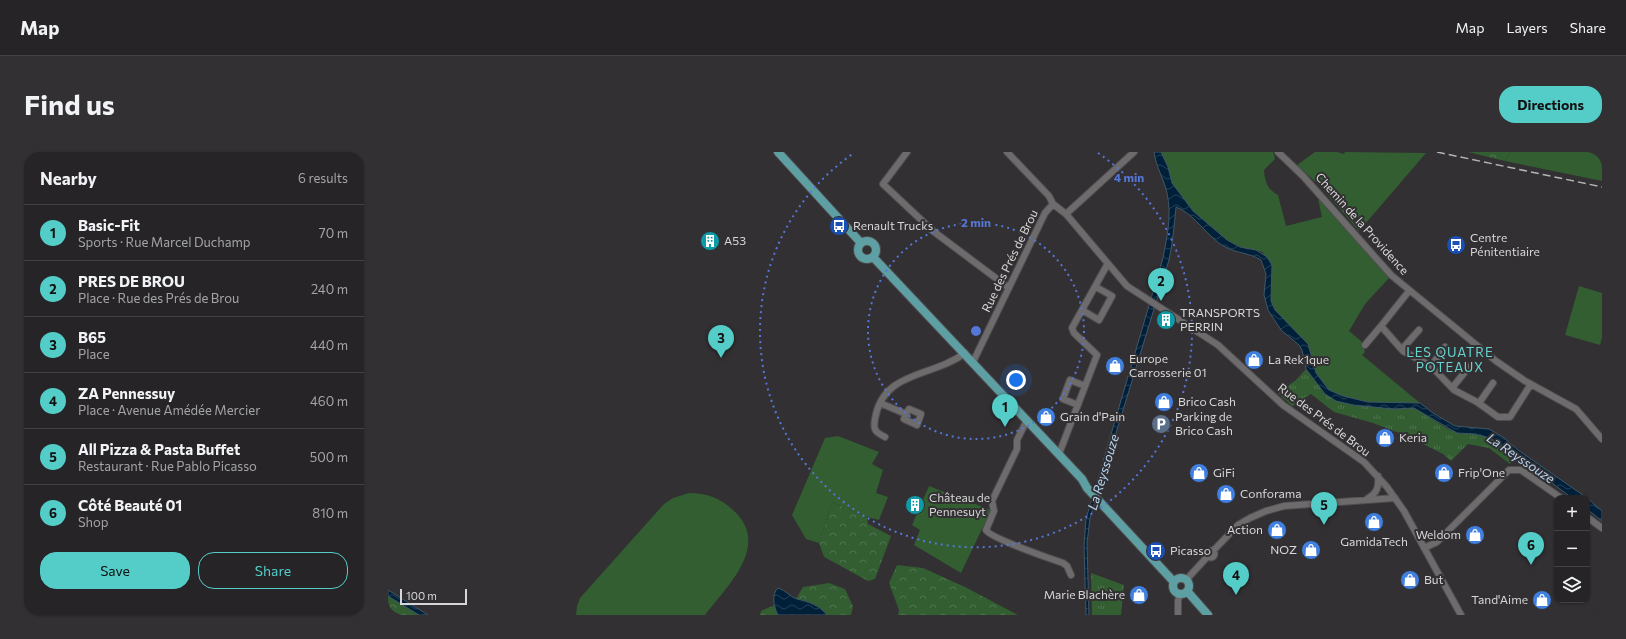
<!DOCTYPE html>
<meta charset="utf-8">
<style>
body{margin:0;font-family:Commissioner,sans-serif;background:#323032;color:#f1f3f6}
.controls{position:absolute;right:12px;bottom:12px;display:grid;overflow:hidden;border-radius:8px;box-shadow:0 1px 3px #0004}
.controls button{width:36px;height:36px;display:grid;place-items:center;padding:0;border:0;border-bottom:1px solid #424143;background:#262426;color:#f1f3f6;font:20px sans-serif}
.scale{position:absolute;left:12px;bottom:10px;width:67px;box-sizing:border-box;padding-left:4px;border:2px solid #d8d7d8;border-top:0;font-size:11px;line-height:14px;white-space:nowrap;color:#d8d7d8;-webkit-text-stroke:3px #323032;paint-order:stroke}
.you{position:absolute;left:628px;top:228px;width:14px;height:14px;margin:-10px;border:3px solid #fff;border-radius:50%;background:#1a73e8;box-shadow:0 0 0 6px #1a73e833}
.badge{display:grid;place-items:center;width:26px;height:26px;border-radius:50%;background:#54cdc8;color:#111;font-size:13px;font-weight:700}
.pin{position:absolute;translate:-50% -33px;filter:drop-shadow(0 1px 2px #0008)}
.pin::after{content:'';position:absolute;top:21px;width:14px;height:12px;background:inherit;clip-path:polygon(0 0,100% 0,50% 100%)}
.list{margin:0;padding:0;list-style:none}
h2{display:flex;justify-content:space-between;align-items:center;height:52px;margin:0;padding:0 16px;font-size:17px}
h2 small{font-size:13px;font-weight:400;color:#a4a4a7}
.list li{display:grid;grid-template-columns:26px 1fr auto;gap:12px;align-items:center;box-sizing:border-box;height:56px;padding:0 16px;border-top:1px solid #424143}
.list b{display:block;font-size:15px;white-space:nowrap}
.list p{margin:0;font-size:13px;white-space:nowrap;color:#a4a4a7}
.list em{font-size:13px;font-style:normal;color:#a4a4a7}
.actions{display:flex;gap:8px;padding:12px 16px}
.actions a{flex:1;padding:9px 0;border:1px solid #54cdc8;border-radius:16px;text-align:center;font-size:14px;color:#54cdc8}
.actions .main{background:#54cdc8;color:#111}
.icon{flex:none;width:22px;height:22px;fill:none;stroke:currentColor;stroke-width:2;stroke-linecap:round;stroke-linejoin:round}
.map{position:relative;flex:none;width:1214px;height:463px;overflow:hidden;border-radius:16px}
header{display:flex;align-items:center;gap:24px;box-sizing:border-box;height:56px;padding:0 20px;background:#262426;border-bottom:1px solid #424143}
header strong{font-size:19px}
nav{display:flex;gap:22px;margin-inline-start:auto;font-size:14px}
.intro{display:flex;align-items:center;justify-content:space-between;box-sizing:border-box;height:96px;padding:0 24px}
h1{margin:0;font-size:28px}
.button{padding:10px 18px;border-radius:16px;background:#54cdc8;color:#111;font-size:14px;font-weight:700}
main{display:flex;gap:24px;padding:0 24px}
aside{flex:1;background:#262426;border-radius:16px;box-shadow:0 1px 3px #0004}
.map>svg:first-child{display:block}
.green{fill:#325e31}
.forest{fill:url(#forest-crowns)}
.park{fill:url(#park-tufts)}
.water{fill:url(#water-waves);stroke:#415769}
.lines{fill:none;stroke-linecap:round;stroke-linejoin:round}
.minor-casing{stroke:#4f4d4f;stroke-width:8}
.major-casing{stroke:#4f4d4f;stroke-width:10}
.minor{stroke:#6e6b6d;stroke-width:6}
.major{stroke:#5e9fa4;stroke-width:8}
.rail{stroke:#b5b4b5;stroke-width:1.5;stroke-dasharray:8 4;stroke-linecap:butt}
.ring{fill:none;stroke:#5577d8;stroke-width:2;stroke-dasharray:2 4}
.labels{text-anchor:middle;stroke-width:4;stroke-linejoin:round;paint-order:stroke}
.street-label{font-size:12px;fill:#d8d7d8;stroke:#323032}
.poi-label{font-size:12px;fill:#d8d7d8;stroke:#323032;text-anchor:start}
.neighbourhood-label{font-size:13px;letter-spacing:1px;fill:#67d3ce;stroke:#323032}
.water-label{font-size:13px;font-style:italic;fill:#b5d5f2;stroke:#323032}
.centre{fill:#5577d8;stroke:#323032;stroke-width:2}
.ring-label{font-size:12px;text-anchor:middle;font-weight:bold;fill:#5577d8;stroke:#323032;stroke-width:4;stroke-linejoin:round;paint-order:stroke}
</style>
<header>
<strong>Map</strong>
<nav><a>Map</a><a>Layers</a><a>Share</a></nav>
</header>
<div class="intro"><h1>Find us</h1><a class="button">Directions</a></div>
<main>
<aside>
<h2>Nearby<small>6 results</small></h2>
<ul class="list">
<li><span class="badge">1</span><div><b>Basic-Fit</b><p>Sports · Rue Marcel Duchamp</p></div><em>70 m</em></li>
<li><span class="badge">2</span><div><b>PRES DE BROU</b><p>Place · Rue des Prés de Brou</p></div><em>240 m</em></li>
<li><span class="badge">3</span><div><b>B65</b><p>Place</p></div><em>440 m</em></li>
<li><span class="badge">4</span><div><b>ZA Pennessuy</b><p>Place · Avenue Amédée Mercier</p></div><em>460 m</em></li>
<li><span class="badge">5</span><div><b>All Pizza &amp; Pasta Buffet</b><p>Restaurant · Rue Pablo Picasso</p></div><em>500 m</em></li>
<li><span class="badge">6</span><div><b>Côté Beauté 01</b><p>Shop</p></div><em>810 m</em></li>
</ul>
<div class="actions"><a class="main">Save</a><a>Share</a></div>
</aside>
<div class="map">
<svg width="1214" height="463" viewBox="0 0 1214 463">
<defs>
<pattern id="forest-crowns" width="20" height="18" patternUnits="userSpaceOnUse"><rect width="20" height="18" fill="#325e31"/><path d="M2 6a3 3 0 1 1 6 0M12 15a3 3 0 1 1 6 0" fill="none" stroke="#4f744e"/></pattern>
<pattern id="park-tufts" width="24" height="20" patternUnits="userSpaceOnUse"><rect width="24" height="20" fill="#325e31"/><path d="M3 7l-1-3M5 7V3M7 7l1-3M15 17l-1-3M17 17v-4M19 17l1-3" fill="none" stroke="#4f744e"/></pattern>
<pattern id="water-waves" width="16" height="10" patternUnits="userSpaceOnUse"><rect width="16" height="10" fill="#002039"/><path d="M0 5q4-4 8 0t8 0" fill="none" stroke="#244055"/></pattern>
</defs>
<rect width="100%" height="100%" fill="#323032"/>
<!-- green -->
<path class="green" d="M773,0H885L887,7L876,18C877,30 879,37 890,43L898,74L934,65L929,42L1001,126L977,152L961,179L973,189L977,200L974,203L1032,251L980,250L955,244L941,238L928,221L922,198L887,158L883,149L875,100L852,95L839,88L805,59L784,31L780,15Z
M927,0H949L956,2L957,0L1038,1L971,79L931,33L909,13Z
M1123,0H1214V29L1117,9Z
M1191,134L1214,141V186L1212,193L1177,183Z
M450,284L491,300L484,312L495,318L488,341L500,345L491,368L479,365L444,350L431,391L418,387L404,363L437,286Z
M541,334L603,358L573,421L526,393L532,378L524,373Z
M301,341C319,341 332,346 345,358C384,393 339,434 317,463H188L189,454L192,446L276,352L285,346Z"/>
<!-- forest -->
<path class="forest" d="M1080,0H1123L1117,9Z
M444,350L479,365L480,372L503,384L487,427L480,429L436,405L431,391Z
M509,413L535,416L577,435L630,463H510L511,458L501,431Z
M441,431L457,437L465,454L463,463H439C432,454 420,448 408,447L415,435Z
M0,444L31,463H0Z
M387,453L390,463H372L373,459Z"/>
<!-- park -->
<path class="park" d="M918,217L937,242L1005,257L1026,256L1060,277L1073,282H1087L1102,286L1130,305L1122,312L1101,296L1080,292L1063,309L1055,302L1019,284L985,271L946,260L923,242L904,254L890,241L908,228Z
M703,421L736,433L733,463H704Z"/>
<!-- water -->
<path class="water" d="M766,0H773L780,15L784,31L805,59L839,88L852,95L868,98L879,105L884,113L883,149L887,158L920,192L928,221L941,238L955,244L980,250L1032,251L1045,261L1067,274L1101,277L1115,285L1130,298L1199,346H1184L1115,294L1102,286L1087,282L1069,281L1026,256L1005,257L965,253L948,249L937,242L918,217L914,198L911,193L893,178L880,158L876,143L878,122L873,108C862,101 848,101 837,95C819,85 807,62 788,55C786,74 785,90 781,108L702,366L699,391L701,463H698L696,394L698,367L775,106C779,84 784,64 779,41C776,27 768,15 766,0Z
M1199,346L1214,359V369L1199,357Z
M390,436C398,438 402,445 409,447C421,450 431,453 439,463H390C386,456 383,442 390,436Z
M0,438L40,463H31L0,444Z"/>
<g class="lines">
<!-- minor casing -->
<g class="minor-casing">
<path id="minor" d="M519,0L495,32L545,79L621,136
M619,0L661,44L665,52
M890,0L915,24L1003,123L1108,209L1137,229L1188,257L1214,287
M678,62L746,0
M1021,139L993,174L1015,199L1043,214L1066,238L1089,250L1110,265H1122L1143,232
M694,158L711,168L724,144L708,135
M977,193L993,174
M1014,197L1031,178
M585,210L657,61L665,52L678,62L739,134L830,193L895,253L976,310L999,335L1016,359L1073,463
M1043,214L1057,195
M1064,236L1081,215
M492,251L518,262L516,267L529,273L533,262L521,257L518,262
M1091,251L1105,231
M690,253L675,247L682,228L697,234
M639,268L629,288V297L604,349L606,359L598,378C602,386 663,407 675,411L679,414L683,423
M497,285C487,280 485,278 487,267C495,218 544,226 577,201
M671,302L709,203L686,181L684,176L719,113
M979,347C989,341 991,336 990,324
M1199,365L1214,376
M1036,396L1049,390L1121,318H1133L1173,346
M819.5 402a3.5 3.5 0 1 1 7 0a3.5 3.5 0 1 1-7 0Z
M825,399L850,373L862,366L878,359L896,354L1007,346
M798,428L820,404
M790,463V449L792,441"/>
</g>
<!-- major casing -->
<g class="major-casing">
<path id="major" d="M390,0L473,91
M470 98a9 9 0 1 1 18 0a9 9 0 1 1-18 0Z
M485,105L694,327L699,336L786,430
M785 434a8 8 0 1 1 16 0a8 8 0 1 1-16 0Z
M799,439L820,463"/>
</g>
<!-- minor -->
<use href="#minor" class="minor"/>
<!-- major -->
<use href="#major" class="major"/>
<!-- rail -->
<path class="rail" d="M1049,0L1214,35"/>
</g>
<!-- distance rings -->
<g class="ring">
<circle cx="588" cy="179" r="108"/>
<path d="M710 1A216 216 0 1 1 466 1"/>
</g>
<!-- icons -->
<defs>
<g id="bus-disc" transform="scale(1)"><circle r="9.5" fill="#1a4fb4" stroke="#323032"/><path d="M-5-6H5V4H4V6H2V4H-2V6H-4V4H-5ZM-3.5-4V0h7V-4ZM-3.5 1.2v1.5H-2V1.2ZM2 1.2v1.5H3.5V1.2Z" fill="#fff"/></g>
<g id="building-disc" transform="scale(1)"><circle r="9.5" fill="#0f9aa8" stroke="#323032"/><path d="M-4-6H4V6H1V3H-1V6H-4ZM-2.5-4.3h1.7v1.8h-1.7ZM.8-4.3h1.7v1.8H.8ZM-2.5-1h1.7V.8h-1.7ZM.8-1h1.7V.8H.8Z" fill="#fff"/></g>
<g id="shop-disc" transform="scale(1)"><circle r="9.5" fill="#3f7fe0" stroke="#323032"/><path d="M-5-2.5h2.3a2.7 3.5 0 0 1 5.4 0H5L5.5 6h-11ZM-1.5-2.5h3a1.5 2.3 0 0 0-3 0Z" fill="#fff"/></g>
<g id="parking-disc" transform="scale(1)"><circle r="9.5" fill="#5c6f8a" stroke="#323032"/><path d="M-3.5-5.5H1a3.5 3.5 0 0 1 0 7H-1V5.5H-3.5ZM-1-3.4V-.6H.8a1.4 1.4 0 0 0 0-2.8Z" fill="#fff"/></g>
</defs>
<g fill-rule="evenodd">
<use href="#bus-disc" x="451" y="74"/>
<use href="#building-disc" x="322" y="89"/>
<use href="#bus-disc" x="1068" y="93"/>
<use href="#building-disc" x="778" y="168"/>
<use href="#shop-disc" x="866" y="208"/>
<use href="#shop-disc" x="727" y="214"/>
<use href="#shop-disc" x="776" y="250"/>
<use href="#shop-disc" x="658" y="265"/>
<use href="#parking-disc" x="773" y="272"/>
<use href="#shop-disc" x="997" y="286"/>
<use href="#shop-disc" x="811" y="321"/>
<use href="#shop-disc" x="1056" y="321"/>
<use href="#shop-disc" x="838" y="342"/>
<use href="#building-disc" x="527" y="353"/>
<use href="#shop-disc" x="986" y="370"/>
<use href="#shop-disc" x="889" y="378"/>
<use href="#shop-disc" x="1087" y="383"/>
<use href="#shop-disc" x="923" y="398"/>
<use href="#bus-disc" x="768" y="399"/>
<use href="#shop-disc" x="1022" y="428"/>
<use href="#shop-disc" x="751" y="443"/>
<use href="#shop-disc" x="1154" y="448"/>
</g>
<g class="labels">
<!-- street labels -->
<g class="street-label">
<text transform="translate(974 72) rotate(48)" y="4">Chemin de la Providence</text>
<text transform="translate(622 109) rotate(-64)" y="4">Rue des Prés de Brou</text>
<text transform="translate(936 268) rotate(37)" y="4">Rue des Prés de Brou</text>
</g>
<!-- poi labels -->
<g class="poi-label">
<text x="465" y="78">Renault Trucks</text>
<text x="1082" y="90">Centre<tspan x="1082" dy="14">Pénitentiaire</tspan></text>
<text x="336" y="93">A53</text>
<text x="792" y="165">TRANSPORTS<tspan x="792" dy="14">PERRIN</tspan></text>
<text x="741" y="211">Europe<tspan x="741" dy="14">Carrosserie 01</tspan></text>
<text x="880" y="212">La Rek1que</text>
<text x="790" y="254">Brico Cash</text>
<text x="672" y="269">Grain d'Pain</text>
<text x="787" y="269">Parking de<tspan x="787" dy="14">Brico Cash</tspan></text>
<text x="1011" y="290">Keria</text>
<text x="825" y="325">GiFi</text>
<text x="1070" y="325">Frip'One</text>
<text x="852" y="346">Conforama</text>
<text x="541" y="350">Château de<tspan x="541" dy="14">Pennesuyt</tspan></text>
<text x="875" y="382" text-anchor="end">Action</text>
<text x="1073" y="387" text-anchor="end">Weldom</text>
<text x="986" y="394" text-anchor="middle">GamidaTech</text>
<text x="909" y="402" text-anchor="end">NOZ</text>
<text x="782" y="403">Picasso</text>
<text x="1036" y="432">But</text>
<text x="737" y="447" text-anchor="end">Marie Blachère</text>
<text x="1140" y="452" text-anchor="end">Tand'Aime</text>
</g>
<!-- neighbourhood labels -->
<g class="neighbourhood-label">
<text x="1062" y="205">LES QUATRE<tspan x="1062" dy="15">POTEAUX</tspan></text>
</g>
<!-- water labels -->
<g class="water-label">
<text transform="translate(1133 306) rotate(34)" y="5">La Reyssouze</text>
<text transform="translate(715 320) rotate(-73)" y="5">La Reyssouze</text>
</g>
</g>
<circle cx="588" cy="179" r="6" class="centre"/>
<g class="ring-label">
<text x="741" y="30">4 min</text>
<text x="588" y="75">2 min</text>
</g>
</svg>
<div class="controls">
<button>+</button>
<button>−</button>
<button><svg class="icon" aria-label="layers" viewBox="0 0 24 24"><path d="M12 4l9 5-9 5-9-5zM3 14l9 5 9-5"/></svg></button>
</div>
<div class="scale">100 m</div>
<div class="you"></div>
<div class="pin badge" style="left:617px;top:275px">1</div>
<div class="pin badge" style="left:773px;top:149px">2</div>
<div class="pin badge" style="left:333px;top:206px">3</div>
<div class="pin badge" style="left:848px;top:443px">4</div>
<div class="pin badge" style="left:936px;top:373px">5</div>
<div class="pin badge" style="left:1143px;top:413px">6</div>
</div>
</main>
